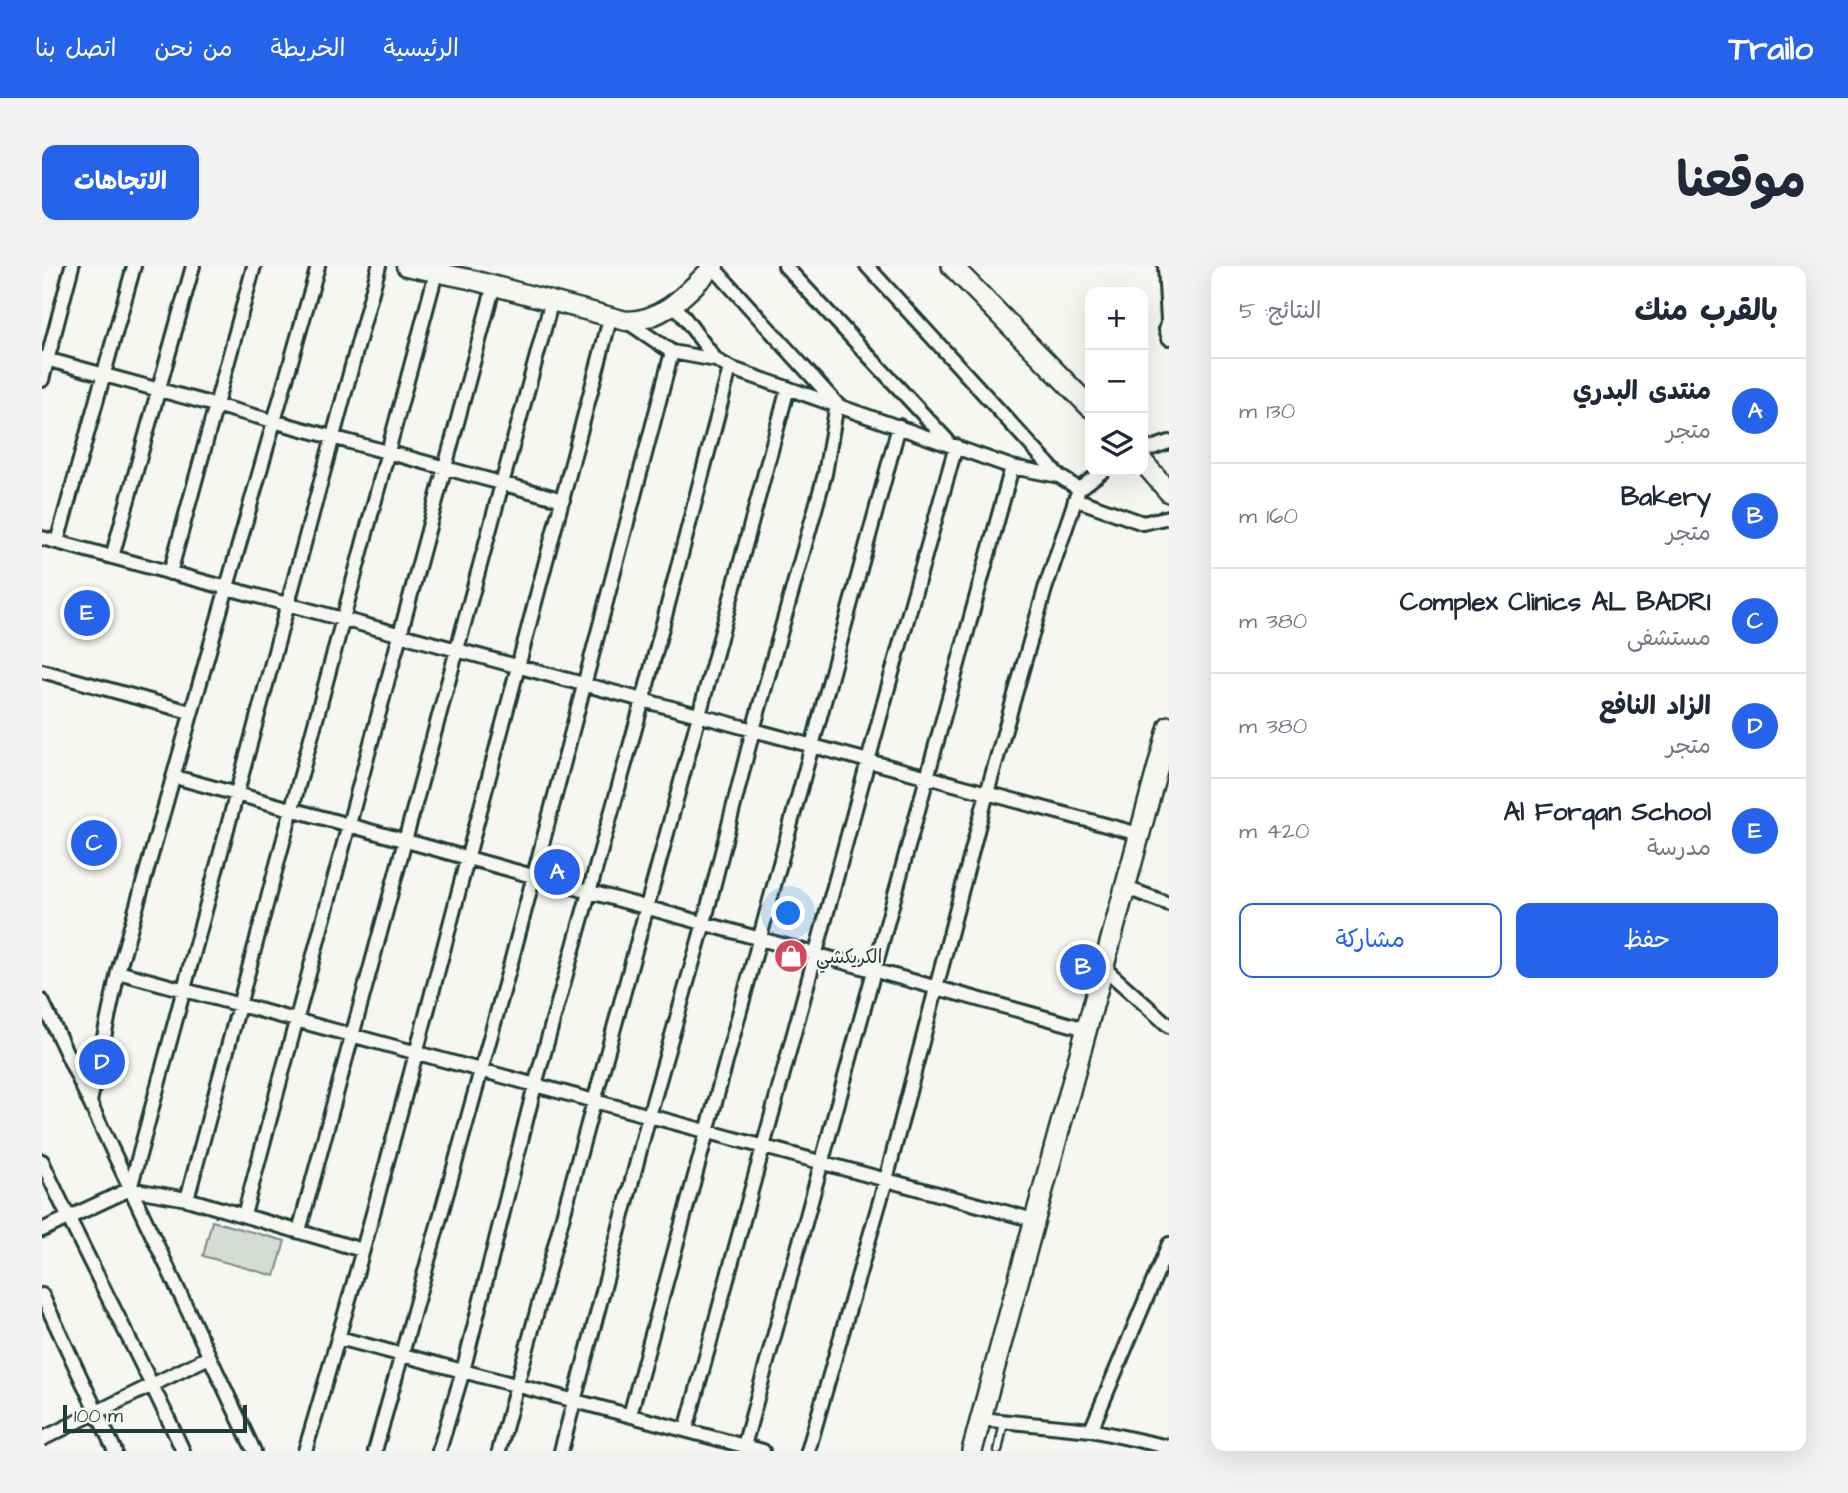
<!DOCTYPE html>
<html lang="ar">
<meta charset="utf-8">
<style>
body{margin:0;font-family:"Architects Daughter","Playpen Sans Arabic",sans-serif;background:#f2f2f3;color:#1f2937;direction:rtl}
.controls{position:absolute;right:21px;top:21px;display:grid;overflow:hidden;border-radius:14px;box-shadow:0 7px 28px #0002}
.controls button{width:63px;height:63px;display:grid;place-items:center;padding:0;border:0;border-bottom:2px solid #e0e1e3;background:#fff;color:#1f2937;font:35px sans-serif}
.scale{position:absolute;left:21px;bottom:18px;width:184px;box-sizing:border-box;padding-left:7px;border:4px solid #1f3d34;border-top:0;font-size:19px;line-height:24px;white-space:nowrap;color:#1f3d34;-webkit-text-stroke:5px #f6f6f2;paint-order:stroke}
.you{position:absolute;left:747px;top:648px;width:24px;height:24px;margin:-18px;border:5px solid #fff;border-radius:50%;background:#1a73e8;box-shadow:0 0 0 10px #1a73e833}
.badge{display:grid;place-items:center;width:46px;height:46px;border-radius:50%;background:#2563eb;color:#fff;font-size:23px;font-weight:700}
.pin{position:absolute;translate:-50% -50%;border:4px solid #fff;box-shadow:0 2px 7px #0006}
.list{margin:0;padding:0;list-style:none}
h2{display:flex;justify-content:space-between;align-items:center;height:91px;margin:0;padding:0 28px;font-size:30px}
h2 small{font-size:23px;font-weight:400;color:#747a83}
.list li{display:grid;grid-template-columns:46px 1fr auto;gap:21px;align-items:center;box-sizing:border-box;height:105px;padding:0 28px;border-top:2px solid #e0e1e3}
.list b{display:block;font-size:26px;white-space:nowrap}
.list p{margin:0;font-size:23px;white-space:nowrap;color:#747a83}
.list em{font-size:23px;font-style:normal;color:#747a83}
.actions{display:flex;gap:14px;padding:21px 28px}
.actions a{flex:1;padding:16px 0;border:2px solid #2563eb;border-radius:14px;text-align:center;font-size:24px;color:#2563eb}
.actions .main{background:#2563eb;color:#fff}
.icon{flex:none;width:38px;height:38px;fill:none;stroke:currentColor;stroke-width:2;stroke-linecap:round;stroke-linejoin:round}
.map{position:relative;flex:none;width:1127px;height:1185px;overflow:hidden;direction:ltr;border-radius:14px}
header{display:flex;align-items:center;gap:42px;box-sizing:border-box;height:98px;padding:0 35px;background:#2563eb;color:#fff}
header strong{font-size:33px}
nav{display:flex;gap:38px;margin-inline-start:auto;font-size:24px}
.intro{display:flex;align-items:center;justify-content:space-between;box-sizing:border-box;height:168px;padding:0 42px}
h1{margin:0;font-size:49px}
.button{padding:18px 32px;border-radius:14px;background:#2563eb;color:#fff;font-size:24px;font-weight:700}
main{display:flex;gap:42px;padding:0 42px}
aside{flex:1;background:#fff;border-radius:14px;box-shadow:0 7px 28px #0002}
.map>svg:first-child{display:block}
.green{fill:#d6dbd6;stroke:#7a8c85;stroke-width:2}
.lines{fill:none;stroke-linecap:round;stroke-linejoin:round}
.lane-casing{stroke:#1f3d34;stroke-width:11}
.street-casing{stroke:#1f3d34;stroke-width:18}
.secondary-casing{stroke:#1f3d34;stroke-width:23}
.primary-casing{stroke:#1f3d34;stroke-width:24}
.lane{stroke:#f6f6f2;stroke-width:6}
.street{stroke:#f6f6f2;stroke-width:12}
.secondary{stroke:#f6f6f2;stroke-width:18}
.primary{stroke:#f6f6f2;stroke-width:19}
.labels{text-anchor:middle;stroke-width:5;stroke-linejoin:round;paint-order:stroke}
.poi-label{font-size:19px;fill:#1f3d34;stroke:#f6f6f2;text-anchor:start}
</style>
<header>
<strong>Trailo</strong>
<nav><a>الرئيسية</a><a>الخريطة</a><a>من نحن</a><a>اتصل بنا</a></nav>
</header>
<div class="intro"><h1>موقعنا</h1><a class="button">الاتجاهات</a></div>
<main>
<aside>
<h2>بالقرب منك<small>النتائج: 5</small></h2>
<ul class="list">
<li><span class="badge">A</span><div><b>منتدى البدري</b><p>متجر</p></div><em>130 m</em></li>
<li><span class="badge">B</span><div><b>Bakery</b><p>متجر</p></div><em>160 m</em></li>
<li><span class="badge">C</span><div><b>Complex Clinics AL BADRI</b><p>مستشفى</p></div><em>380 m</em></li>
<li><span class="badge">D</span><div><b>الزاد النافع</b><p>متجر</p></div><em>380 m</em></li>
<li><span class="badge">E</span><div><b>Al Forqan School</b><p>مدرسة</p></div><em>420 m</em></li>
</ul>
<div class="actions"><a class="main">حفظ</a><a>مشاركة</a></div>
</aside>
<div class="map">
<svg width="1127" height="1185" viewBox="0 0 1127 1185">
<rect width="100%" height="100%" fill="#f6f6f2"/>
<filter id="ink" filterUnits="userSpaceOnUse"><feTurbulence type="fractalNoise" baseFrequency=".0143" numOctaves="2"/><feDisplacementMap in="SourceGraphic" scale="14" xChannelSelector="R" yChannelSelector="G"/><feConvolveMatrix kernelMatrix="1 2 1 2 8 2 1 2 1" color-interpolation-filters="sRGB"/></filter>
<g filter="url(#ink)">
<!-- green -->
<path class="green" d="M170,955L243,975L233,1010L161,990Z"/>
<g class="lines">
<!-- lane casing -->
<g class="lane-casing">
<path id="lane" d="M956,1185L962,1156"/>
</g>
<!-- street casing -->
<g class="street-casing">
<path id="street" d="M743,0L905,174
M825,0L1017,210
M1123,0L1126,55
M632,38L674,94
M1127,54L1124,63L1127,72
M584,55L630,86L674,94L688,102L970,201L1017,210L1037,223L1061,205
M0,92L521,234
M0,114L30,0
M1101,185L1127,176
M1033,233L1101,257L1127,251
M0,272L1097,568
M15,276L92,0
M70,291L151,0
M128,307L212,0
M0,405L148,446
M133,511L1044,763
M1082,621L1127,638
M1062,702L1127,760
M76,706L992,954
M0,735L212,1185
M48,836L76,706L276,0
M0,895C44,993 97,1087 141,1185
M88,923L337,0
M145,933L394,7
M202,949L452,19
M0,964L88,923L145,933L320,984
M257,965L510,34
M0,1029L73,1185
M297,1072L721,1185
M588,1149L857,160
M938,1153L1049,1164L1127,1181
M644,1164L850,407L914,180
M1049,1164L1127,978
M0,1173L167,1091
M702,1180L970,201
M263,1185C324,982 377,776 431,571C476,398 523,226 568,53
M333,1185L467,704L630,86
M397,1185L421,1105L493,819L601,434L688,102
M457,1185L746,122
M519,1185L607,850L662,657L711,464L783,208L795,138L671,1
M766,1185L844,914L945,527L1003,323L1037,223"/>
</g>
<!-- secondary casing -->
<g class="secondary-casing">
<path id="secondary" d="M364,0L427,13L584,55C623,55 646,25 672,0"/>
</g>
<!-- primary casing -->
<g class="primary-casing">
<path id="primary" d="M910,0L1048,141
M1101,196L1127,226
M930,1185L1127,460"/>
</g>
<!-- lane -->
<use href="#lane" class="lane"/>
<!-- street -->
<use href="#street" class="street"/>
<!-- secondary -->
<use href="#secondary" class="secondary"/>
<!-- primary -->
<use href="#primary" class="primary"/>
</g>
</g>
<!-- icons -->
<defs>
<g id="shop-disc" transform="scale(1.75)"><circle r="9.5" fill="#d1495b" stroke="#f6f6f2"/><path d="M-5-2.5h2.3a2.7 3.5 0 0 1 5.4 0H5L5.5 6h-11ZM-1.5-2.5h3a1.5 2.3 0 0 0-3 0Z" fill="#fff"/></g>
</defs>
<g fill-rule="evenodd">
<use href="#shop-disc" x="749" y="690"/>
</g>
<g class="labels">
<!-- poi labels -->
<g class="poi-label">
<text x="774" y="697">الكريكشي</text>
</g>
</g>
</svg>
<div class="controls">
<button>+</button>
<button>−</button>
<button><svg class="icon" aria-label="layers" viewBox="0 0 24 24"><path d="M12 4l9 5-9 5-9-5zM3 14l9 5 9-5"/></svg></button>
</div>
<div class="scale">100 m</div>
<div class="you"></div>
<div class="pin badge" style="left:515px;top:606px">A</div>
<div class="pin badge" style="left:1041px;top:701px">B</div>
<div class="pin badge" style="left:52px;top:577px">C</div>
<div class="pin badge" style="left:60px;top:796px">D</div>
<div class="pin badge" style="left:45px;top:347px">E</div>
</div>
</main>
